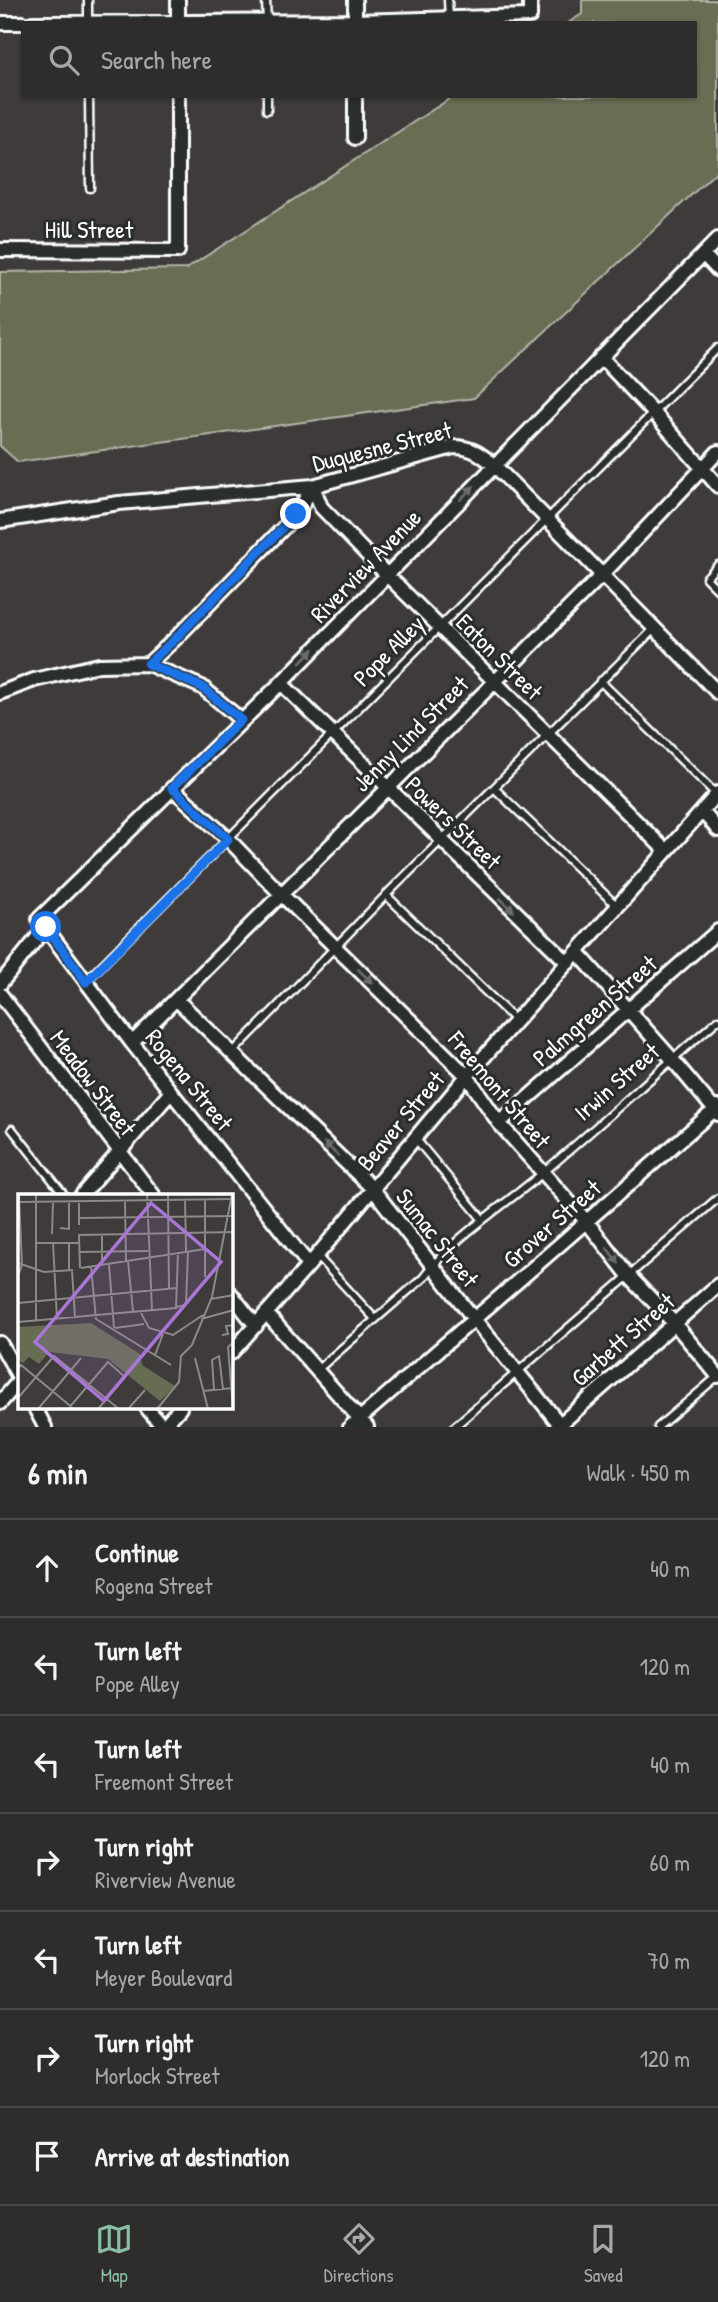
<!DOCTYPE html>
<meta charset="utf-8">
<style>
body{margin:0;font-family:"Patrick Hand",sans-serif;background:#3b3838;color:#f1f3f6}
.stop{position:absolute;width:21px;height:21px;margin:-16px;border:5px solid #1a73e8;border-radius:50%;background:#fff}
.stop.end{background:#1a73e8;border-color:#fff;box-shadow:0 2px 7px #0008}
.list{margin:0;padding:0;list-style:none}
h2{display:flex;justify-content:space-between;align-items:center;height:91px;margin:0;padding:0 28px;font-size:30px}
h2 small{font-size:23px;font-weight:400;color:#a7a7a9}
.list li{display:grid;grid-template-columns:46px 1fr auto;gap:21px;align-items:center;box-sizing:border-box;height:98px;padding:0 28px;border-top:2px solid #4a4848}
.list b{display:block;font-size:26px;white-space:nowrap}
.list p{margin:0;font-size:23px;white-space:nowrap;color:#a7a7a9}
.list em{font-size:23px;font-style:normal;color:#a7a7a9}
.icon{flex:none;width:38px;height:38px;fill:none;stroke:currentColor;stroke-width:2;stroke-linecap:round;stroke-linejoin:round}
.map{position:relative;flex:none;width:718px;height:1427px;overflow:hidden}
.search{position:absolute;background:#2f2c2c;box-shadow:0 2px 5px #0004;left:21px;right:21px;top:21px;height:77px;display:flex;align-items:center;gap:18px;box-sizing:border-box;padding:0 24px;border-radius:0px;color:#a7a7a9;font-size:26px}
.sheet{height:777px;background:#2f2c2c}
nav{display:flex;justify-content:space-around;align-items:center;box-sizing:border-box;height:98px;border-top:2px solid #4a4848;background:#2f2c2c;font-size:19px;color:#a7a7a9}
nav a{display:grid;justify-items:center;gap:4px}
nav .on{color:#8abfa5}
.map>svg:first-child{display:block}
.green{fill:#676d53;stroke:#b3b6a9;stroke-width:2}
.lines{fill:none;stroke-linecap:round;stroke-linejoin:round}
.lane-casing{stroke:#fff;stroke-width:11}
.street-casing{stroke:#fff;stroke-width:18}
.lane{stroke:#2a2d2e;stroke-width:6}
.street{stroke:#2a2d2e;stroke-width:12}
.oneway{fill:#6a6c6d}
.route{stroke:#1a73e8;stroke-width:9}
.labels{text-anchor:middle;stroke-width:6;stroke-linejoin:round;paint-order:stroke}
.street-label{font-size:24px;fill:#fff;stroke:#2a2d2e}
.inset-road{fill:none;stroke:#8c8989;stroke-width:2}
.view{fill:#a976d5;fill-opacity:0.15;stroke:#a976d5;stroke-width:3.5}
.inset-edge{fill:none;stroke:#fff;stroke-width:3.5}
</style>
<div class="map">
<svg width="718" height="1427" viewBox="0 0 718 1427">
<rect width="100%" height="100%" fill="#3f3b3b"/>
<filter id="ink" filterUnits="userSpaceOnUse"><feTurbulence type="fractalNoise" baseFrequency=".0143" numOctaves="2"/><feDisplacementMap in="SourceGraphic" scale="14" xChannelSelector="R" yChannelSelector="G"/><feConvolveMatrix kernelMatrix="1 2 1 2 8 2 1 2 1" color-interpolation-filters="sRGB"/></filter>
<g filter="url(#ink)">
<!-- green -->
<path class="green" d="M582,0H718V170L474,398L18,462L0,446V272L186,269L454,96H695V23H568L582,14Z"/>
<g class="lines">
<!-- lane casing -->
<g class="lane-casing">
<path id="lane" d="M266,0L267,23
M448,0L449,19
M88,23V0
M89,96L90,188
M267,110V96
M718,565L706,578L718,590
M600,681L717,795
M494,788L618,907
M86,981L718,348
M516,1021L386,895L655,628
M232,1053L386,895
M12,1129L65,1196
M415,1138L483,1220
M317,1256L375,1319
M317,1370L423,1278C455,1235 504,1206 544,1172C603,1122 659,1070 718,1020
M454,1427L718,1198
M658,1427L718,1376"/>
</g>
<!-- street casing -->
<g class="street-casing">
<path id="street" d="M178,0V23
M0,23H23
M32,23L355,21L530,16V0
M355,23V0
M355,138V96
M0,250L178,251V96
M703,254L718,270
M601,357L653,412L718,486
M313,486L321,507L386,574L666,851
M0,521L119,503L313,486L453,447C472,447 481,454 495,466L718,693
M148,664L175,639L297,514L313,486
M281,683L568,963
M0,693L34,680L99,665L148,664L202,687L241,720
M172,788L228,839L281,894L467,1076L499,1123L587,1222L629,1276L674,1323L718,1376
M702,811L718,830
M578,953L672,1059L718,1114
M0,984L46,927
M0,994L154,1196
M176,999L372,1188L474,1319L562,1427
M132,1043L603,574L718,452
M499,1123L718,931
M81,1196L171,1092
M309,1265L132,1043L39,919L281,683L718,239
M231,1294L256,1326
M266,1313L367,1427
M0,1343L19,1377
M231,1353L309,1265L467,1076L718,793
M0,1403L19,1381
M35,1408L45,1427
M147,1408L163,1427
M163,1427L180,1408
M350,1427L718,1107
M557,1427L718,1285"/>
</g>
<!-- lane -->
<use href="#lane" class="lane"/>
<!-- street -->
<use href="#street" class="street"/>
</g>
<!-- one-way arrows -->
<defs><path id="oneway-solid" d="M-6-.8H1V-3.2L6.5 0L1 3.2V.8H-6Z" transform="scale(1.75)"/></defs>
<g class="oneway">
<use href="#oneway-solid" transform="translate(467 493) rotate(-45)"/>
<use href="#oneway-solid" transform="translate(307 656) rotate(-46)"/>
<use href="#oneway-solid" transform="translate(507 905) rotate(44)"/>
<use href="#oneway-solid" transform="translate(365 976) rotate(44)"/>
<use href="#oneway-solid" transform="translate(331 1149) rotate(-136)"/>
<use href="#oneway-solid" transform="translate(613 1256) rotate(52)"/>
</g>
</g>
<g class="lines" filter="url(#ink)">
<!-- route -->
<path class="route" d="M46,927L86,982L228,839L172,788L241,720L202,687L148,664L175,639L296,514"/>
</g>
<g class="labels">
<!-- street labels -->
<g class="street-label">
<text x="89" y="238">Hill Street</text>
<text transform="translate(382 447) rotate(-14)" y="8">Duquesne Street</text>
<text transform="translate(366 566) rotate(-46)" y="8">Riverview Avenue</text>
<text transform="translate(389 651) rotate(-45)" y="8">Pope Alley</text>
<text transform="translate(499 657) rotate(45)" y="8">Eaton Street</text>
<text transform="translate(411 734) rotate(-45)" y="8">Jenny Lind Street</text>
<text transform="translate(453 823) rotate(44)" y="8">Powers Street</text>
<text transform="translate(595 1011) rotate(-41)" y="8">Palmgreen Street</text>
<text transform="translate(189 1080) rotate(51)" y="8">Rogena Street</text>
<text transform="translate(617 1082) rotate(-41)" y="8">Irwin Street</text>
<text transform="translate(93 1083) rotate(53)" y="8">Meadow Street</text>
<text transform="translate(499 1090) rotate(50)" y="8">Freemont Street</text>
<text transform="translate(401 1121) rotate(-50)" y="8">Beaver Street</text>
<text transform="translate(552 1224) rotate(-41)" y="8">Grover Street</text>
<text transform="translate(437 1238) rotate(52)" y="8">Sumac Street</text>
<text transform="translate(623 1340) rotate(-41)" y="8">Garbett Street</text>
</g>
</g>
<!-- overview -->
<g transform="translate(18 1194)">
<rect width="215" height="215" fill="#3f3b3b"/>
<path d="M73,129L122,160L124,171L157,192L142,207L90,165L31,158L21,170L11,163L5,169L0,166V133Z" fill="#676d53"/>
<path class="inset-road" d="M129,0L134,116M150,0L151,95M167,5L168,57M107,6L108,67M61,7V31M1,8L216,5M61,24L216,22M42,34L51,35V7M34,40L35,8M84,41V71M19,49H61M35,49L39,125M51,49V76M62,58L130,57M110,67L115,117M0,69L26,78L55,76M91,70L96,134M73,72L78,125L153,171M62,74L61,41L216,38M63,74L187,55M54,76L57,123M0,82L4,71L1,0M187,83V5M193,105L216,101M0,109L159,94M158,113L168,111L170,57M122,117L131,134L155,141L185,121M183,125L216,116M18,127V0M0,128L158,114L160,58M97,134L126,130M204,141L210,140L208,132L216,131M137,161L145,140M177,164L190,215M0,175L3,171L56,215M196,196L194,166L201,162L205,195M185,197L214,194M0,204L36,162L101,215M20,215L63,164M50,215L90,168L107,183L80,215M110,215L127,196M139,215L161,188L163,162L174,151L194,103L214,0M215,215L210,153L216,148"/>
<path class="view" d="M133,9L203,68L86,207L17,148Z"/>
<rect width="215" height="215" class="inset-edge"/>
</g>
</svg>
<div class="stop" style="left:46px;top:927px"></div>
<div class="stop end" style="left:296px;top:514px"></div>
<div class="search"><svg class="icon" aria-label="search" viewBox="0 0 24 24"><circle cx="10" cy="10" r="6"/><path d="M15 15l6 6"/></svg>Search here</div>
</div>
<section class="sheet">
<h2>6 min<small>Walk · 450 m</small></h2>
<ul class="list">
<li><svg class="icon" aria-label="ahead" viewBox="0 0 24 24"><path d="M12 20V5M6 11l6-6 6 6"/></svg><div><b>Continue</b><p>Rogena Street</p></div><em>40 m</em></li>
<li><svg class="icon" aria-label="left" viewBox="0 0 24 24"><path d="M17 20v-9H6M10 6l-5 5 5 5"/></svg><div><b>Turn left</b><p>Pope Alley</p></div><em>120 m</em></li>
<li><svg class="icon" aria-label="left" viewBox="0 0 24 24"><path d="M17 20v-9H6M10 6l-5 5 5 5"/></svg><div><b>Turn left</b><p>Freemont Street</p></div><em>40 m</em></li>
<li><svg class="icon" aria-label="right" viewBox="0 0 24 24"><path d="M7 20v-9h11M14 6l5 5-5 5"/></svg><div><b>Turn right</b><p>Riverview Avenue</p></div><em>60 m</em></li>
<li><svg class="icon" aria-label="left" viewBox="0 0 24 24"><path d="M17 20v-9H6M10 6l-5 5 5 5"/></svg><div><b>Turn left</b><p>Meyer Boulevard</p></div><em>70 m</em></li>
<li><svg class="icon" aria-label="right" viewBox="0 0 24 24"><path d="M7 20v-9h11M14 6l5 5-5 5"/></svg><div><b>Turn right</b><p>Morlock Street</p></div><em>120 m</em></li>
<li><svg class="icon" aria-label="arrive" viewBox="0 0 24 24"><path d="M6 21V4h12l-3 4 3 4H6"/></svg><div><b>Arrive at destination</b></div></li>
</ul>
</section>
<nav>
<a class="on"><svg class="icon" aria-label="map" viewBox="0 0 24 24"><path d="M3 6l6-2 6 2 6-2v14l-6 2-6-2-6 2zM9 4v14M15 6v14"/></svg>Map</a>
<a><svg class="icon" aria-label="directions" viewBox="0 0 24 24"><path d="M12 3l9 9-9 9-9-9zM9 14v-3h6M13 9l2 2-2 2"/></svg>Directions</a>
<a><svg class="icon" aria-label="saved" viewBox="0 0 24 24"><path d="M7 4h10v16l-5-4-5 4z"/></svg>Saved</a>
</nav>
